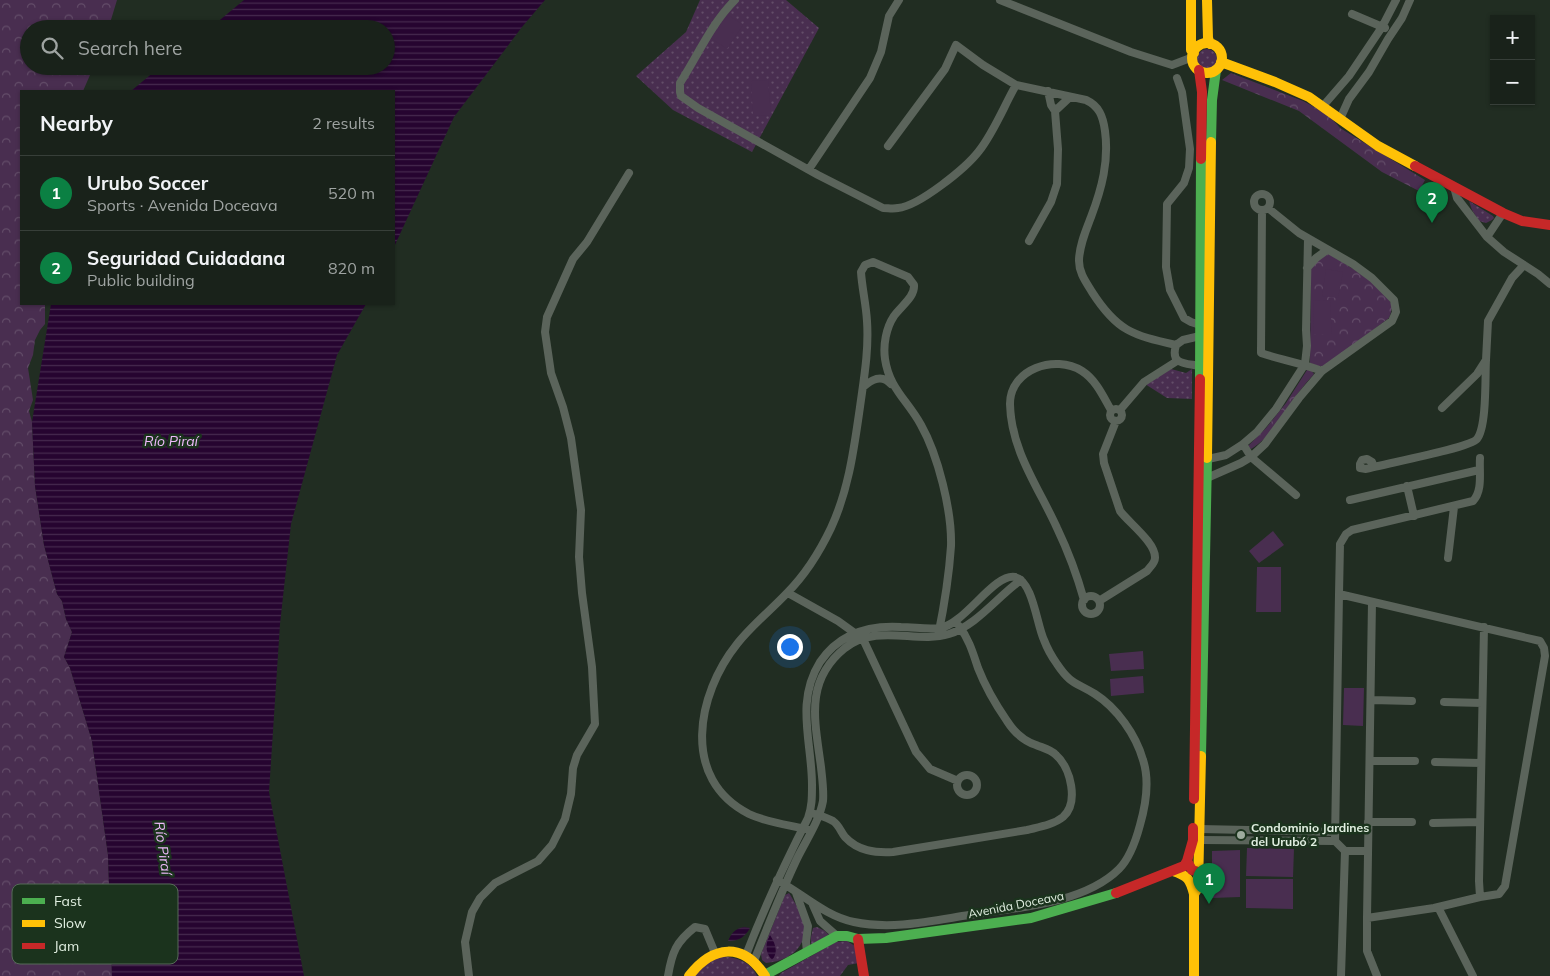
<!DOCTYPE html>
<meta charset="utf-8">
<style>
body{margin:0;font-family:Mulish,sans-serif;background:#222a23;color:#f1f3f6}
.controls{position:absolute;right:15px;top:15px;display:grid;overflow:hidden;border-radius:0px;box-shadow:0 1px 4px #0004}
.controls button{width:45px;height:45px;display:grid;place-items:center;padding:0;border:0;border-bottom:1px solid #373f39;background:#19221a;color:#f1f3f6;font:25px sans-serif}
.you{position:absolute;left:789px;top:646px;width:18px;height:18px;margin:-12px;border:4px solid #fff;border-radius:50%;background:#1a73e8;box-shadow:0 0 0 8px #1a73e833}
.badge{display:grid;place-items:center;width:32px;height:32px;border-radius:50%;background:#0b8043;color:#fff;font-size:16px;font-weight:700}
.pin{position:absolute;translate:-50% -41px;filter:drop-shadow(0 1px 2px #0008)}
.pin::after{content:'';position:absolute;top:26px;width:18px;height:15px;background:inherit;clip-path:polygon(0 0,100% 0,50% 100%)}
.list{margin:0;padding:0;list-style:none}
h2{display:flex;justify-content:space-between;align-items:center;height:65px;margin:0;padding:0 20px;font-size:21px}
h2 small{font-size:16px;font-weight:400;color:#9fa4a2}
.list li{display:grid;grid-template-columns:32px 1fr auto;gap:15px;align-items:center;box-sizing:border-box;height:75px;padding:0 20px;border-top:1px solid #373f39}
.list b{display:block;font-size:19px;white-space:nowrap}
.list p{margin:0;font-size:16px;white-space:nowrap;color:#9fa4a2}
.list em{font-size:16px;font-style:normal;color:#9fa4a2}
.icon{flex:none;width:28px;height:28px;fill:none;stroke:currentColor;stroke-width:2;stroke-linecap:round;stroke-linejoin:round}
.map{position:relative;flex:none;width:1550px;height:976px;overflow:hidden}
.search{position:absolute;background:#19221a;box-shadow:0 1px 4px #0004;left:20px;top:20px;width:375px;height:55px;display:flex;align-items:center;gap:12px;box-sizing:border-box;padding:0 18px;border-radius:28px;color:#9fa4a2;font-size:19px}
.panel{position:absolute;background:#19221a;box-shadow:0 1px 4px #0004;left:20px;top:90px;width:375px;height:215px;border-radius:0px}
.map>svg:first-child{display:block}
.grass{fill:url(#grass-dots)}
.forest{fill:url(#forest-crowns)}
.pitch{fill:#492e50}
.water{fill:url(#water-rules)}
.lines{fill:none;stroke-linecap:round;stroke-linejoin:round}
.street{stroke:#5b645b;stroke-width:8}
.fast{stroke:#4caf50;stroke-width:10}
.slow{stroke:#ffc107;stroke-width:10}
.jam{stroke:#c62828;stroke-width:10}
.poi-dot{fill:#9eab9e;stroke:#1b331d;stroke-width:2}
.labels{text-anchor:middle;stroke-width:5;stroke-linejoin:round;paint-order:stroke}
.poi-label{font-size:12px;font-weight:bold;fill:#e1efe1;stroke:#1b331d;text-anchor:start}
.street-label{font-size:12px;fill:#e1efe1;stroke:#1b331d}
.water-label{font-size:14px;font-style:italic;fill:#eeb9fb;stroke:#1b331d}
.key{fill:#1b331d;stroke:#566b58;stroke-width:1}
.key-label{font-size:14px;fill:#e1efe1}
</style>
<div class="map">
<svg width="1550" height="976" viewBox="0 0 1550 976">
<defs>
<pattern id="grass-dots" width="8" height="8" patternUnits="userSpaceOnUse" patternTransform="scale(1.25)"><rect width="8" height="8" fill="#492e50"/><path d="M2 2h.1M6 6h.1" fill="none" stroke="#634d69" stroke-width="1.8" stroke-linecap="round"/></pattern>
<pattern id="forest-crowns" width="20" height="18" patternUnits="userSpaceOnUse" patternTransform="scale(1.25)"><rect width="20" height="18" fill="#492e50"/><path d="M2 6a3 3 0 1 1 6 0M12 15a3 3 0 1 1 6 0" fill="none" stroke="#634d69"/></pattern>
<pattern id="water-rules" width="6" height="5" patternUnits="userSpaceOnUse" patternTransform="scale(1.25)"><rect width="6" height="5" fill="#260430"/><path d="M0 2.5h6" fill="none" stroke="#45294e"/></pattern>
</defs>
<rect width="100%" height="100%" fill="#212d22"/>
<!-- grass -->
<path class="grass" d="M700,0H786L819,28L752,152L673,110L636,76L686,32Z
M1197 59a10 10 0 1 1 20 0a10 10 0 1 1-20 0Z
M1469,201L1493,216L1494,218L1492,220L1486,223L1479,221L1472,210Z
M1171,369L1186,373L1192,369V399L1167,398L1145,384Z
M789,893C795,903 803,914 804,926C807,949 786,962 766,963L762,960L761,954L785,895Z
M817,927L825,931L829,935L811,945V937L813,928Z
M847,941L855,946L859,963L848,965L840,976H779L781,973L836,942Z
M723,956C738,958 751,962 757,976H694L712,959Z"/>
<!-- forest -->
<path class="forest" d="M0,0H117L110,23L105,25V29H29V66H91L89,70L90,75L83,91H21V304H45V324L40,330L35,340L33,355L28,368L33,400L29,411L32,422L35,486L44,545L57,594L62,601L66,619L72,632L64,657L70,668L92,741L108,855L112,976H0Z
M1231,73L1303,101C1317,108 1331,116 1340,128L1425,180L1419,191L1382,172L1299,111L1222,80Z
M1328,253C1342,262 1391,290 1392,307C1392,310 1390,315 1389,318L1325,366H1318L1310,363L1311,268L1314,262Z
M1307,370H1311L1314,374C1303,386 1294,398 1285,411C1275,425 1267,440 1251,449L1248,446L1266,428L1286,403Z"/>
<!-- pitch -->
<path class="pitch" d="M727,14L743,25L727,49L711,38Z
M768,80L771,115L753,116L751,81Z
M1326,269L1343,272L1338,298L1322,296Z
M1330,300L1332,334H1314L1313,301Z
M1273,531L1284,545L1259,563L1249,551Z
M1257,567H1281V612H1256Z
M1143,651L1144,669L1111,671L1109,654Z
M1143,676L1144,693L1111,696L1110,679Z
M1344,688H1364L1363,726L1343,725Z
M1247,848L1294,849L1293,877L1246,876Z
M1240,850V897L1212,898V851Z
M1246,879H1293V909L1246,908Z"/>
<!-- water -->
<path class="water" d="M244,0H545L522,27L454,117L394,247V91H131L161,66H386V29H209Z
M51,304H366L337,355L291,524L280,624L269,792L304,976H112L108,855L92,741L70,668L64,657L72,632L66,619L62,601L57,594L44,545L35,486L32,422Z
M744,927L750,928C745,937 739,941 728,941C732,932 735,929 744,927Z
M770,935C775,943 779,952 772,960C765,952 765,944 770,935Z"/>
<g class="lines">
<!-- street -->
<path class="street" d="M735,0C711,24 698,55 680,83V92L681,96L698,108L818,175L883,208C888,208 893,209 898,208C919,206 966,168 979,151C994,132 1004,106 1016,85
M1000,0L1131,52L1172,65L1193,57
M1352,14L1385,28
M1177,78L1182,92L1190,149L1189,168L1184,183L1167,204L1166,267L1170,290L1184,318L1191,322L1200,325
M1323,106L1349,76L1382,27L1396,0
M1055,111L1070,97
M1340,119L1349,99L1369,72L1388,39L1402,18L1410,0
M888,146L945,69L956,45L983,65L1016,85L1086,100C1099,106 1103,116 1105,131C1109,161 1102,188 1091,217C1086,230 1079,246 1079,261C1079,273 1086,282 1092,292C1117,331 1132,335 1176,345
M809,169L870,78L881,52L889,16L899,0
M1454,187L1457,198L1487,237L1504,252L1538,274L1550,284
M1254 202a8 8 0 1 1 16 0a8 8 0 1 1-16 0Z
M1262,210L1261,353C1281,360 1302,363 1322,371
M1487,237L1503,213
M1029,241L1051,202L1057,184L1058,149L1055,111L1051,105L1048,91
M1307,268L1316,258L1327,250
M1200,366C1185,363 1170,365 1176,345L1183,340L1200,336
M863,387C872,379 882,374 891,384
M1442,408L1477,374L1486,360L1488,321L1512,278L1524,265
M1110 415a6 6 0 1 1 12 0a6 6 0 1 1-12 0Z
M1120,410L1144,382L1177,361
M1243,444L1251,457L1296,495
M1480,458C1479,473 1483,490 1473,501L1352,530L1346,534L1340,544L1339,594L1540,641L1544,648L1545,656L1505,886L1499,894L1480,897
M1208,459L1226,455L1243,444L1257,432L1276,409L1305,364L1307,346L1306,330L1308,239
M1374,467L1372,462L1367,459L1362,460L1360,464V468L1366,469C1383,464 1470,448 1477,439C1487,427 1485,376 1486,360
M1207,478L1241,463L1251,457L1265,444L1299,398L1322,371L1392,321L1396,312L1394,300L1372,278L1353,264L1299,233L1268,208
M1407,486L1414,516
M1350,500L1479,470
M1448,558L1454,507
M788,593L838,621L863,639L916,752L930,769L958,781
M1339,594L1335,841L1345,851H1368
M1082 605a9 9 0 1 1 18 0a9 9 0 1 1-18 0Z
M1084,600C1077,575 1068,551 1057,528C1039,488 1011,451 1010,404C1010,369 1055,354 1082,371C1096,380 1103,396 1111,410
M1099,601L1147,571C1150,567 1155,563 1155,558C1156,543 1129,523 1120,511L1104,463L1103,454L1116,421
M1372,602L1367,918L1434,908L1480,897L1479,881L1484,627
M1372,700L1412,701
M1444,702L1482,703
M1370,761H1415
M1435,762L1481,763
M957 785a10 10 0 1 1 20 0a10 10 0 1 1-20 0Z
M815,814C821,816 828,818 833,821C839,825 841,832 845,837C858,851 875,853 893,852L1027,830C1039,827 1053,825 1063,817C1079,803 1071,768 1056,755C1050,749 1043,748 1036,745C1024,741 1014,732 1007,721C996,705 985,686 978,668C973,653 969,639 959,626
M1368,822H1412
M1433,823L1480,822
M1200,829L1334,832
M811,830C790,825 768,823 749,814C680,779 697,694 737,644C751,626 771,610 787,593C805,575 820,551 831,528C849,489 854,448 860,407C864,378 869,350 867,321C866,304 862,288 861,272L865,265L873,262L908,277L914,285C915,297 901,306 894,316C886,328 883,345 885,359C889,388 908,401 921,425C938,455 952,511 951,546C949,576 944,607 938,636
M1200,840L1335,841
M796,893L808,926L806,942L807,952
M812,903L820,921L837,936
M1438,907L1473,976
M1367,918V951L1377,976
M746,955C764,908 785,863 808,818C812,807 812,797 812,785C812,742 795,702 820,662C839,634 869,625 901,627C914,627 928,630 940,628C965,624 994,573 1015,577C1033,581 1037,626 1044,640C1047,648 1052,657 1057,664C1071,685 1076,682 1095,694C1117,708 1136,735 1143,760C1150,781 1146,804 1140,825C1136,840 1130,858 1119,869C1084,904 1015,908 969,915C931,921 892,930 854,922C825,916 803,894 777,880
M754,961C767,928 780,895 795,863C804,843 819,823 823,801C824,790 822,777 821,767C815,721 804,681 845,648C878,623 916,644 949,634C977,625 997,597 1021,580
M469,976L465,942L472,912L480,898L495,883L538,861L552,845L565,819L571,794L573,768L577,755L595,724L592,667L582,593L579,557L581,510L578,488L571,438L563,407L551,373L545,332L547,317L573,259L587,242L629,173
M668,976C672,952 676,942 695,927L705,929L715,953
M1341,976L1345,851"/>
<!-- fast -->
<path class="fast" d="M1211,142L1212,100L1216,70
M1200,379L1201,159
M1201,756L1207,458
M765,975L837,936H847L858,939L886,938L1031,918L1116,893"/>
<!-- slow -->
<path class="slow" d="M1191,0V50L1194,53
M1207,0L1208,38L1210,44
M1192 58a15 15 0 1 1 30 0a15 15 0 1 1-30 0Z
M1221,62L1275,82L1309,97L1378,146L1415,166
M1207,458L1211,142
M1173,871C1188,876 1190,879 1194,894
M689,976C713,945 743,942 765,976
M1194,976V894L1198,888L1201,756"/>
<!-- jam -->
<path class="jam" d="M1199,70L1202,92L1201,159
M1415,166L1503,213L1522,221L1550,225
M1194,799L1200,379
M1193,828V840L1187,861L1192,870L1198,872
M1116,893L1184,866L1187,861
M858,939L864,976"/>
</g>
<!-- markers -->
<circle class="poi-dot" cx="1241" cy="835" r="5"/>
<g class="labels">
<!-- poi labels -->
<g class="poi-label">
<text x="1251" y="832">Condominio Jardines<tspan x="1251" dy="14">del Urubó 2</tspan></text>
</g>
<!-- street labels -->
<g class="street-label">
<text transform="translate(1016 905) rotate(-11)" y="4">Avenida Doceava</text>
</g>
<!-- water labels -->
<g class="water-label">
<text x="171" y="446">Río Piraí</text>
<text transform="translate(163 848) rotate(82)" y="5">Río Piraí</text>
</g>
</g>
<!-- legend -->
<rect x="12" y="884" width="166" height="80" rx="8" class="key"/>
<rect x="22" y="898" width="23" height="6" fill="#4caf50"/>
<rect x="22" y="920" width="23" height="7" fill="#ffc107"/>
<rect x="22" y="943" width="23" height="6" fill="#c62828"/>
<g class="key-label">
<text x="54" y="906">Fast</text>
<text x="54" y="928">Slow</text>
<text x="54" y="951">Jam</text>
</g>
</svg>
<div class="controls">
<button>+</button>
<button>−</button>
</div>
<div class="you"></div>
<div class="pin badge" style="left:1209px;top:904px">1</div>
<div class="pin badge" style="left:1432px;top:223px">2</div>
<div class="search"><svg class="icon" aria-label="search" viewBox="0 0 24 24"><circle cx="10" cy="10" r="6"/><path d="M15 15l6 6"/></svg>Search here</div>
<section class="panel">
<h2>Nearby<small>2 results</small></h2>
<ul class="list">
<li><span class="badge">1</span><div><b>Urubo Soccer</b><p>Sports · Avenida Doceava</p></div><em>520 m</em></li>
<li><span class="badge">2</span><div><b>Seguridad Cuidadana</b><p>Public building</p></div><em>820 m</em></li>
</ul>
</section>
</div>
